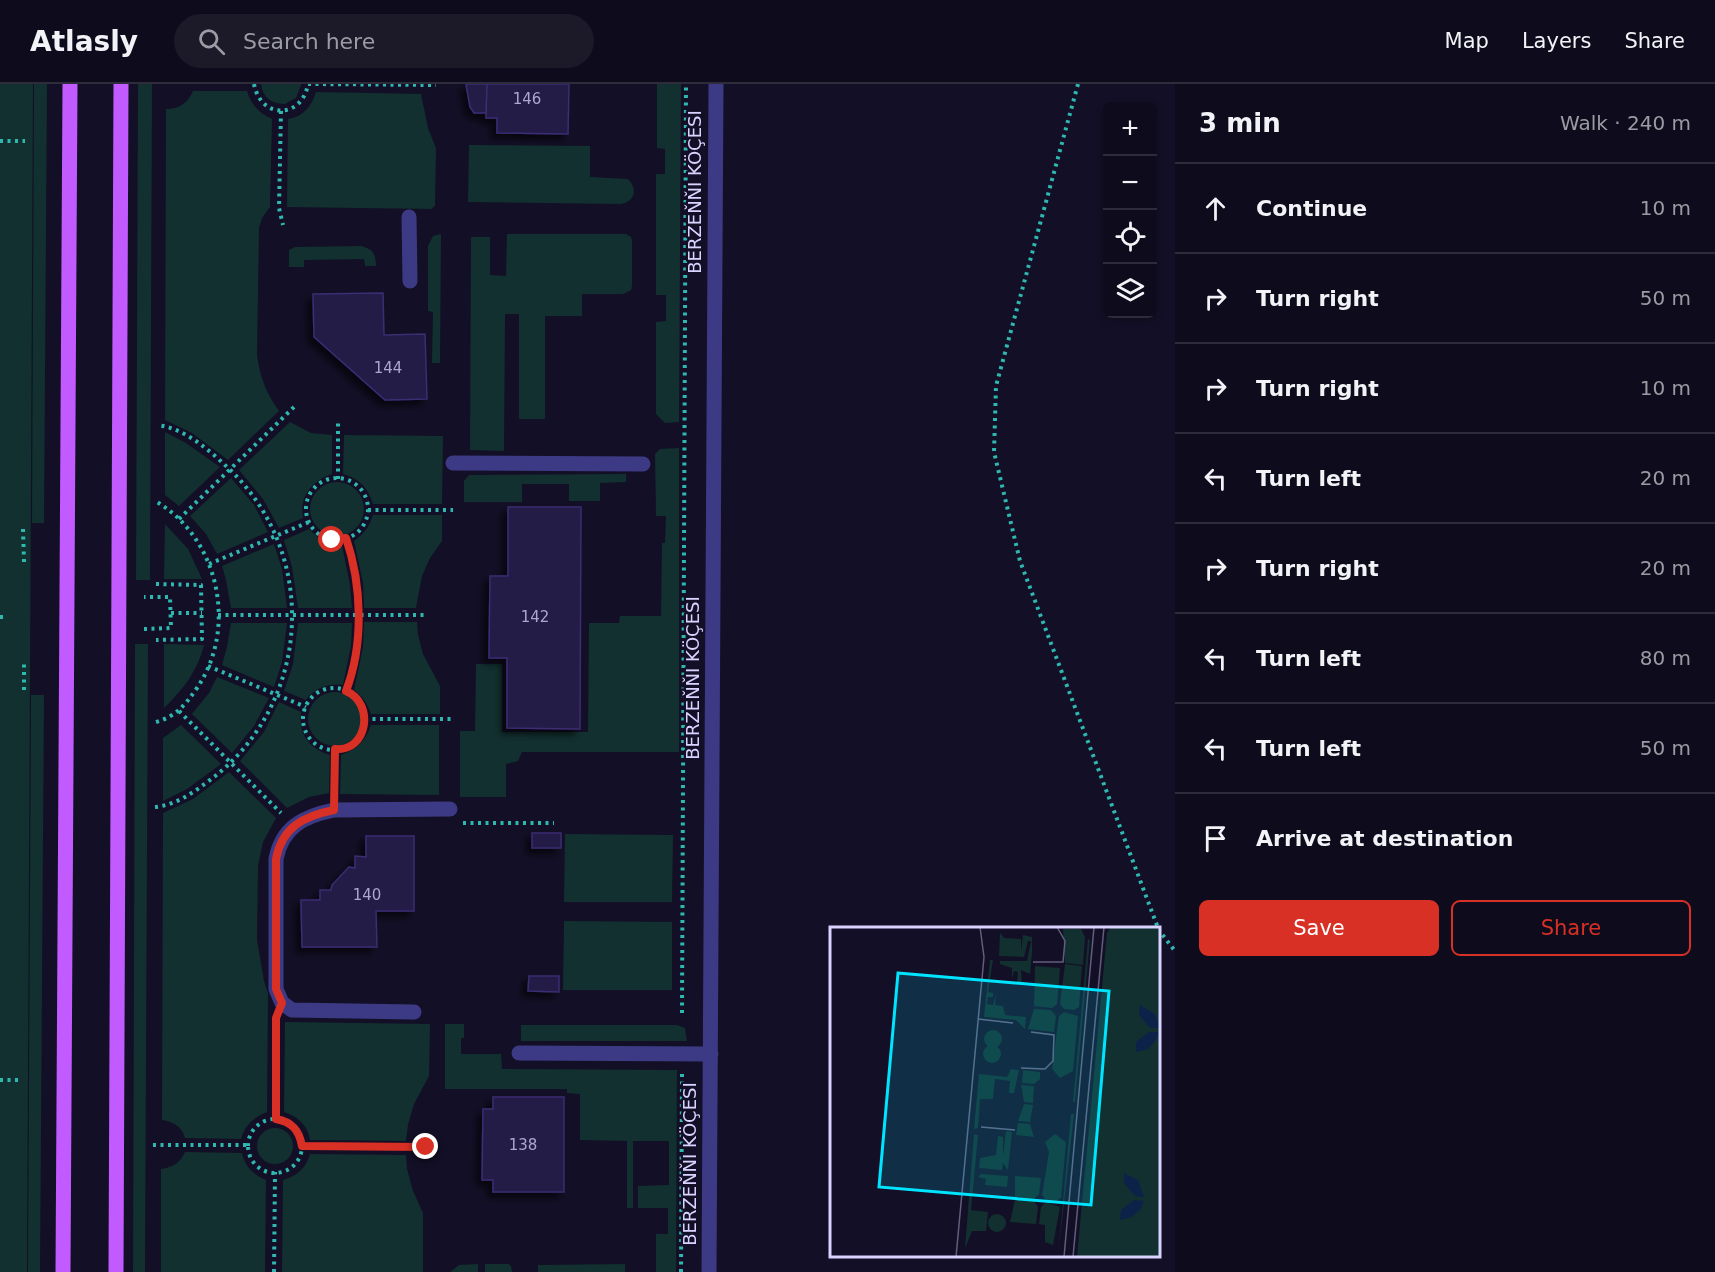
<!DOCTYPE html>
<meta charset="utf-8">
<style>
body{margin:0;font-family:"DejaVu Sans",sans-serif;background:#1c1929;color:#f1f3f6}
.controls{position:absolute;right:18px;top:18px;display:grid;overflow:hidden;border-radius:9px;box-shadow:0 3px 9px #0003}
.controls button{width:54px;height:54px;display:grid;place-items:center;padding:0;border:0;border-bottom:2px solid #2e2b3b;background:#0e0b1c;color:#f1f3f6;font:30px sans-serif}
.stop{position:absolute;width:18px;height:18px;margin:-14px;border:4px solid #d93025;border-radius:50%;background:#fff}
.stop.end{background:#d93025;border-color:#fff;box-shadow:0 2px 6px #0008}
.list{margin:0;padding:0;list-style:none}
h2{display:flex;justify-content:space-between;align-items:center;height:78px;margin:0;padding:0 24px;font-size:26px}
h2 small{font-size:20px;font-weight:400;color:#9b9ba3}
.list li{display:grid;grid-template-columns:39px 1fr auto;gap:18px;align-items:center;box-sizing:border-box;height:90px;padding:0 24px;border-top:2px solid #2e2b3b}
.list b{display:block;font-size:22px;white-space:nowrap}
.list em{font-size:20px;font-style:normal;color:#9b9ba3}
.actions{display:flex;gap:12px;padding:18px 24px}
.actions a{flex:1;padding:14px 0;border:2px solid #d93025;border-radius:9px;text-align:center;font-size:21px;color:#d93025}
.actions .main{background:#d93025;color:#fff}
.icon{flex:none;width:33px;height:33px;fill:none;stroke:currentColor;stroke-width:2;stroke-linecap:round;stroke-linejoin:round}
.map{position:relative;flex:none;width:1175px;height:1188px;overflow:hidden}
header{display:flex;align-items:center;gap:36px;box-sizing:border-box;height:84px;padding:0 30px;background:#0e0b1c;border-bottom:2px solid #2e2b3b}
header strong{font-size:28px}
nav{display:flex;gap:33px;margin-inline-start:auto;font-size:21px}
.search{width:420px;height:54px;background:#1c1929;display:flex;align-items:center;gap:15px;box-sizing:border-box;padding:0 21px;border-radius:33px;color:#9b9ba3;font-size:22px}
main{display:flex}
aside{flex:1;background:#0e0b1c}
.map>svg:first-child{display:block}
.green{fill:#12302f}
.building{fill:#241b47;stroke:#3b2d73;stroke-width:1.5;filter:url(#shadow)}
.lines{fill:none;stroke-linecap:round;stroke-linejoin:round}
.path{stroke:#2fb8b0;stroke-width:4;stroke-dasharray:3 4.5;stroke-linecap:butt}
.minor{stroke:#3d3a85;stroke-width:15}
.major{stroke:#c25bff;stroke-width:15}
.route{stroke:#d93025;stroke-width:8}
.labels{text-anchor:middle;stroke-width:4.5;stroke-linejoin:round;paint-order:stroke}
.number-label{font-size:15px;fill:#aca6d1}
.street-label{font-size:18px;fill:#d9d4ff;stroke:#130f26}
.inset-road{fill:none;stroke:#625e7d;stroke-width:1.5}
.view{fill:#00e5ff;fill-opacity:0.15;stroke:#00e5ff;stroke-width:3}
.inset-edge{fill:none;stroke:#d9d4ff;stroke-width:3}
</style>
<header>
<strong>Atlasly</strong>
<div class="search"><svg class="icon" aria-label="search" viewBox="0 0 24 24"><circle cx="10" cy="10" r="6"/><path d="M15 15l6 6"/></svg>Search here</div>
<nav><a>Map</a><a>Layers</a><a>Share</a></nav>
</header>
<main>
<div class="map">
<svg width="1175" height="1188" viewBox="0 0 1175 1188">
<defs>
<filter id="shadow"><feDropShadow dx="-5.5" dy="5.5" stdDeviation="3" flood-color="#0009"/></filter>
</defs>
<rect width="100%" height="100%" fill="#130f26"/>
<!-- green -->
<path class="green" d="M0,0H33L27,1188H0Z
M34,0H47L44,439H32Z
M138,0H152L150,496H136Z
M261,0H301V1L296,14L285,20C271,20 263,14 261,0Z
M657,0H681L679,335V338L665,339L656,330V238L666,237V211H656V90H665V65L657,64Z
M193,7H247C251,21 259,29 272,35L270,123L262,134L259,144L257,271C260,293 266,309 279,327L228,376L192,349L165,336L166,25C179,25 188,19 193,7Z
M316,8L421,10L428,44L436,64L435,122L431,125L287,123L288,35C303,33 312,22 316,8Z
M469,61L590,62V93L628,95C638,105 635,117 621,120L468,118Z
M441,150L440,279H432L433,228L428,227V162L433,152Z
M507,150H626L631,153L632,157V202L631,206L623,210H582V232H545V335H519V230H505L504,367L470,366L471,153H490V191L506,192Z
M361,162C373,165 376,170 376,182H365L364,175L304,176V183H289V166L295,163Z
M290,338L311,349L332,351V390C312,397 299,412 303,434L279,444L263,415L239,386Z
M165,348L186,359L220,383L179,422L165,411Z
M344,351L443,352L442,420H373C368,404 360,395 343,390Z
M679,364V668H522L518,677L506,680V713H460V647H475L476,580H502V648H588L589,539H619L620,532H661L662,459H665L666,432H656L655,370L660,365Z
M626,390V398L600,399V417H569V400H522V418H464V397L469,391Z
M231,394L254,421L268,448L217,470L206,450L190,432Z
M310 425a27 27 0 1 1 54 0a27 27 0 1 1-54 0Z
M373,431H442V457L430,474L422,492L416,524H364L363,499L354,457C364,450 369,443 373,431Z
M165,440L188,465L202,495H164Z
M309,445L322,457L342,461L350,501L352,524H298L292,483L284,456Z
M274,460L282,485L287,524H231L226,496L222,482Z
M364,538H417L418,551L423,570L440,602V630H371C367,620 363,612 354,606L363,563Z
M231,539H287L282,578L274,603L222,581L227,563Z
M298,539H352L351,562L343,601C328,599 315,604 306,616L284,607L293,580Z
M135,560H148L145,1188H133Z
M164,560L204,561C198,586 183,606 164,624Z
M217,593L269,614L254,642L232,669L192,630L209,609Z
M308 635a27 27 0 1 1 54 0a27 27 0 1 1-54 0Z
M31,611H44L40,1188H28Z
M279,618L301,628C298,650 309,664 330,671L329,709L309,713L287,724L240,677L264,648Z
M181,641L221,680L187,705L163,717V654Z
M371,641H439V711L340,710L341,671C357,665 365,658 371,641Z
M229,688L276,734L263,758L258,782L257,856L264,897L268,909L267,1028C254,1033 245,1041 241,1055L185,1054C182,1042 173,1038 162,1036L163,729L193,715Z
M565,750L673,751L672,818H564Z
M564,837L672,838V906H563Z
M285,938L430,940L429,992L414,1020L408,1041L406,1057L310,1056C308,1041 297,1032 284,1028Z
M445,940H464V954H461V970H501L502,985L677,986L676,1188H656V1150H668V1124H638V1102L669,1101V1057H633V1124H627V1057L580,1056V1010L567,1009V1005H445Z
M521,941H677L685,944L687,957H521Z
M257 1062a18 18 0 1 1 36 0a18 18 0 1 1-36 0Z
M185,1068L242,1069C245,1083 253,1090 266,1096L265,1188H161V1085C173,1083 180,1079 185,1068Z
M310,1070L406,1071L407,1085L413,1107L423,1129V1188H282L283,1096C297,1092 306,1084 310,1070Z
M478,1180V1188H450L459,1181Z
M485,1180H508L511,1182L512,1188H485Z
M625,1180V1188H538V1181Z"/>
<!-- building -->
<path class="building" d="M466,0H487L486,29H474L470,23Z
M487,0H569L568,50L497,49V34H486Z
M383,209L384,251L425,250L427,315L385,316L314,253L313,210Z
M508,423H581L580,645L507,644V574H489L490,492H508Z
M532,749H561V764H532Z
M366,752H414V827H376L377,863H302L301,816H320V806H331L332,801L349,783L355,784V772L366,773Z
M529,892H559V908L528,907Z
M493,1013H564V1108H493V1096H482L483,1025H493Z"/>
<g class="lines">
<!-- path -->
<path class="path" d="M254,0C261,36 302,35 308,0
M308,0L436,1
M1078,0L996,302L994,368L1020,477L1158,844
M281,27L279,124L283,141
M0,57H25
M306 425a31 31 0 1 1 62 0a31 31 0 1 1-62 0Z
M338,395V338
M368,426H453
M179,435L294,323
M23,445L24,478
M346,454C362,502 364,560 347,607
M209,480L309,438
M156,500L201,501L202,555L156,556
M171,529H202
M218,531H427
M0,533H3
M144,545L171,544L170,513H144
M208,582L306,623
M303 635a31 31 0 1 1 62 0a31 31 0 1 1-62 0Z
M24,606V577
M179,627L281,729
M365,635H452
M156,638C177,632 185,621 197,604C238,544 219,455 157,418
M334,709L335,665
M155,723C179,721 201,703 219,689C313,610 317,466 227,383C208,365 184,344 157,341
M463,739H554
M1158,845L1175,867
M682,929L686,0
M0,996H21
M276,1035V939
M248 1062a27 27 0 1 1 54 0a27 27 0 1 1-54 0Z
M153,1061H248
M302,1062L426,1063
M274,1188L275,1088
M681,1188L682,989"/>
<!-- minor -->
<path class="minor" d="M409,133L410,197
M453,379L643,380
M414,928L292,926L282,919L276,905V775C282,743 304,732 334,726L450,725
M519,969L711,970
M709,1188L716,0"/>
<!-- major -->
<path class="major" d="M63,1188L70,0
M116,1188L121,0"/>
</g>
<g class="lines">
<!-- route -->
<path class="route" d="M332,456L346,454C362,501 364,560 346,607C375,619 368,668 335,665L334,726C304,732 282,743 276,775V905L282,919L276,934V1035C292,1038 299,1046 302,1062L426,1063"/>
</g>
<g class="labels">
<!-- number labels -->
<g class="number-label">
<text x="527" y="20">146</text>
<text x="388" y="289">144</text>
<text x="535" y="538">142</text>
<text x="367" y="816">140</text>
<text x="523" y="1066">138</text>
</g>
<!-- street labels -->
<g class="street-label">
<text transform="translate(695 108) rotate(-90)" y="6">BERZEŇŇI KÖÇESI</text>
<text transform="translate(693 594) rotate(-90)" y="6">BERZEŇŇI KÖÇESI</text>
<text transform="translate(690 1080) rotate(-90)" y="6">BERZEŇŇI KÖÇESI</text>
</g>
</g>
<!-- overview -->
<g transform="translate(830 843)">
<rect width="330" height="330" fill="#130f26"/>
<path d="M281,0H330V330H247L277,6ZM233,2H251L255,10L253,38L235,36ZM170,6L174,11L191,12V25L193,8L202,10V25L200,47L191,43L192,58L187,57L188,45L184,44L182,52V41L170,37V34H197L201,14H198L194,30L169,29ZM258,12L260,13L245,175H243ZM160,33H163L158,65L163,66V70H158L157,77L163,78L166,66L165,78L173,79L175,88L196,90L195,102L186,93L154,90ZM235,37L252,39L249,80L244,83L234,82L230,77ZM205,39L230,41L227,77L222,81L204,79ZM204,82L221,83L226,89L224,105L198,102ZM234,85L248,89L243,144L230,151L222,142L229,89ZM154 112a9 9 0 1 1 18 0a9 9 0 1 1-18 0ZM153 127a9 9 0 1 1 18 0a9 9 0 1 1-18 0ZM181,142L189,143L184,166H179L180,154L165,152L163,172H150L148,201L144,202L149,147L177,150ZM193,143L210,145V152L204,157L192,156ZM191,158L204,159L203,176L194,175ZM194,177L203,178L200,195L188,194ZM241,187H244L228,330ZM188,196L200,197L204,210L186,208ZM176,204L182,205L178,243L173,236L172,243L149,241L150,231L166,228L168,209L173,210V229ZM144,207L148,208L141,283L158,285L156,304H142L135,321ZM225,207L236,215L231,271L226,274L216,273L212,268L219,225L215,215ZM151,247L178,249L177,260L155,258L156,252L148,250ZM185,249L211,251L209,267L204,272L185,270ZM185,272L204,274L208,280L206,297L180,295ZM216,275L230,280L223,318L215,315V298L209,297L211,280ZM158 296a9 9 0 1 1 18 0a9 9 0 1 1-18 0Z" fill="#12302f"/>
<path d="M310,78L325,87L330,101H320L309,88ZM319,105H329L326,113L318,122L306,125V115ZM294,246L308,253L314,270L305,269L294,256ZM304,273L314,274L311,282L302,290L290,293L291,283Z" fill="#0c2248"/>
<path class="inset-road" d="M203,35H233L235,14L227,0M148,92L183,96M191,141L215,142L223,134L224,108L201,105M151,200L185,203M126,330L154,30L150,0M234,330L264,0M243,330L274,0"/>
<path class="view" d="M68,46L279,64L261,278L49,260Z"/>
<rect width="330" height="330" class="inset-edge"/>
</g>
</svg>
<div class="controls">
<button>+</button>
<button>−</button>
<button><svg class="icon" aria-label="locate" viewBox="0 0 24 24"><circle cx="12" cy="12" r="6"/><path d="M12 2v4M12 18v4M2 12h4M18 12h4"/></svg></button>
<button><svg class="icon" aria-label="layers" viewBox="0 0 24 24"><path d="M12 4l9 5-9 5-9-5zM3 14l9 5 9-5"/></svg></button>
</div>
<div class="stop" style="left:332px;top:456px"></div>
<div class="stop end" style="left:426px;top:1063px"></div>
</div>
<aside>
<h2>3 min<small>Walk · 240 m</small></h2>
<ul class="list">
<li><svg class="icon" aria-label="ahead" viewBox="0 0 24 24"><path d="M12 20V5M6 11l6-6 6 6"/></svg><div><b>Continue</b></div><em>10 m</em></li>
<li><svg class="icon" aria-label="right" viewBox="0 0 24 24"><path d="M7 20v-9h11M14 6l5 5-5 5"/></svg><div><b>Turn right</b></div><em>50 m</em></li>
<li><svg class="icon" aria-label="right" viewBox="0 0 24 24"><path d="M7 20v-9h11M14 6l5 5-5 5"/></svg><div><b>Turn right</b></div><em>10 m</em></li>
<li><svg class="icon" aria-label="left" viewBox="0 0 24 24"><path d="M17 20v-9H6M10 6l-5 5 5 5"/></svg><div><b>Turn left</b></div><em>20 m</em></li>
<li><svg class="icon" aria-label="right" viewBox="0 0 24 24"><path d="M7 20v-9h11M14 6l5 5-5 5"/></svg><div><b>Turn right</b></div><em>20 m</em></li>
<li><svg class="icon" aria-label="left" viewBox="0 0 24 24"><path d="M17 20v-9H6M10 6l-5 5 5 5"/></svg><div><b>Turn left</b></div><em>80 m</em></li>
<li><svg class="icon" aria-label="left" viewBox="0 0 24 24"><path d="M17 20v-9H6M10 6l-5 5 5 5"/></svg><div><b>Turn left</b></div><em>50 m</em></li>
<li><svg class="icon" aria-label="arrive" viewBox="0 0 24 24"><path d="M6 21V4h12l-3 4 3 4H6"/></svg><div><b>Arrive at destination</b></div></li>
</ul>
<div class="actions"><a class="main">Save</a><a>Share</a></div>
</aside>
</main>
